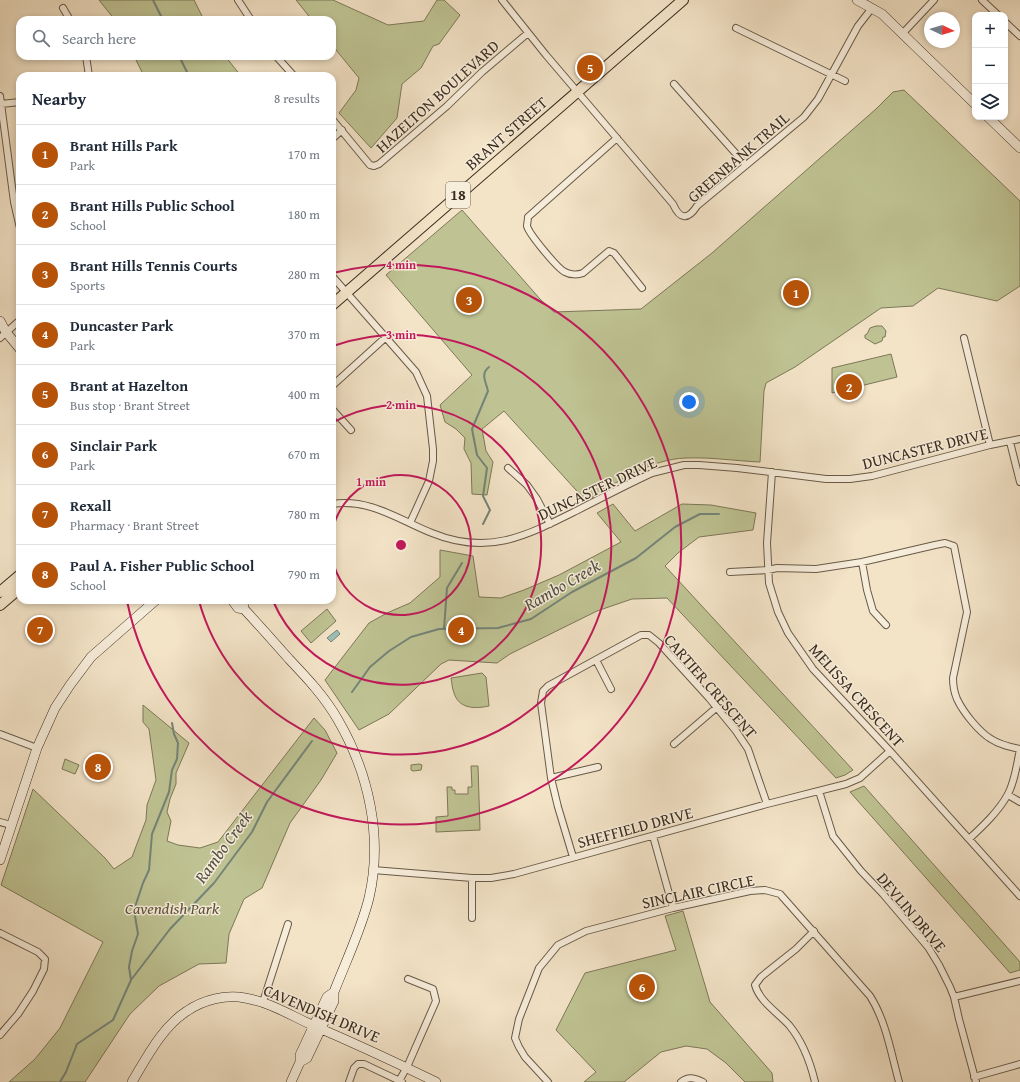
<!DOCTYPE html>
<meta charset="utf-8">
<style>
body{margin:0;font-family:"Gentium Book Plus",serif;background:#f2f2f3;color:#1f2937}
.controls{position:absolute;right:12px;top:12px;display:grid;overflow:hidden;border-radius:8px;box-shadow:0 2px 6px #0003}
.controls button{width:36px;height:36px;display:grid;place-items:center;padding:0;border:0;border-bottom:1px solid #e0e1e3;background:#fff;color:#1f2937;font:20px sans-serif}
.compass{position:absolute;left:924px;top:12px;width:36px;height:36px;border-radius:50%;background:#fff;box-shadow:0 2px 6px #0003;rotate:94deg}
.you{position:absolute;left:689px;top:402px;width:14px;height:14px;margin:-10px;border:3px solid #fff;border-radius:50%;background:#1a73e8;box-shadow:0 0 0 6px #1a73e833}
.badge{display:grid;place-items:center;width:26px;height:26px;border-radius:50%;background:#b45309;color:#fff;font-size:13px;font-weight:700}
.pin{position:absolute;translate:-50% -50%;border:2px solid #fff;box-shadow:0 1px 4px #0006}
.list{margin:0;padding:0;list-style:none}
h2{display:flex;justify-content:space-between;align-items:center;height:52px;margin:0;padding:0 16px;font-size:17px}
h2 small{font-size:13px;font-weight:400;color:#747a83}
.list li{display:grid;grid-template-columns:26px 1fr auto;gap:12px;align-items:center;box-sizing:border-box;height:60px;padding:0 16px;border-top:1px solid #e0e1e3}
.list b{display:block;font-size:15px;white-space:nowrap}
.list p{margin:0;font-size:13px;white-space:nowrap;color:#747a83}
.list em{font-size:13px;font-style:normal;color:#747a83}
.icon{flex:none;width:22px;height:22px;fill:none;stroke:currentColor;stroke-width:2;stroke-linecap:round;stroke-linejoin:round}
.map{position:relative;flex:none;width:1020px;height:1082px;overflow:hidden}
.search{position:absolute;background:#fff;box-shadow:0 2px 6px #0003;left:16px;top:16px;width:320px;height:44px;display:flex;align-items:center;gap:10px;box-sizing:border-box;padding:0 14px;border-radius:12px;color:#747a83;font-size:15px}
.panel{position:absolute;background:#fff;box-shadow:0 2px 6px #0003;left:16px;top:72px;width:320px;height:532px;border-radius:12px}
.map>svg:first-child{display:block}
.green{fill:#bfc393;stroke:#7c7858}
.water{fill:#9bbeb4;stroke:#748478}
.lines{fill:none;stroke-linecap:round;stroke-linejoin:round}
.stream{stroke:#748478;stroke-width:2}
.street-casing{stroke:#685a48;stroke-width:8}
.secondary-casing{stroke:#3a2c1d;stroke-width:10}
.primary-casing{stroke:#3a2c1d;stroke-width:12}
.street{stroke:#f7eddb;stroke-width:6}
.secondary{stroke:#f7eddb;stroke-width:9}
.primary{stroke:#f3e3c7;stroke-width:10}
.ring{fill:none;stroke:#c2185b;stroke-width:2}
.labels{text-anchor:middle;stroke-width:3;stroke-linejoin:round;paint-order:stroke}
.shield{fill:#f7eddb;stroke:#736656;stroke-width:1}
.shield-label{font-size:15px;font-weight:bold;fill:#3a2c1d}
.street-label{font-size:16px;fill:#3a2c1d;stroke:#f7eddb}
.park-label{font-size:16px;font-style:italic;fill:#5b523a;stroke:#f7eddb}
.water-label{font-size:17px;font-style:italic;fill:#525043;stroke:#f7eddb}
.centre{fill:#c2185b;stroke:#f7eddb;stroke-width:2}
.ring-label{font-size:12px;text-anchor:middle;font-weight:bold;fill:#c2185b;stroke:#f7eddb;stroke-width:3;stroke-linejoin:round;paint-order:stroke}
</style>
<div class="map">
<svg width="1020" height="1082" viewBox="0 0 1020 1082">
<rect width="100%" height="100%" fill="#f3e3c7"/>
<filter id="stains"><feTurbulence type="fractalNoise" baseFrequency=".005" numOctaves="4"/><feColorMatrix values="0 0 0 0 .2 0 0 0 0 .09 0 0 0 0 .02 0 0 0 .5 -.17"/></filter>
<radialGradient id="worn" r=".72"><stop offset=".6" stop-color="#630" stop-opacity="0"/><stop offset="1" stop-color="#630" stop-opacity=".3"/></radialGradient>
<!-- green -->
<path class="green" d="M99,0H194L204,20H115Z
M296,0H333L388,25L424,21L437,0H444L460,15L439,44L433,46L421,68L402,84L397,118L371,148L339,113L356,90L359,78L332,45V20H312Z
M134,56H225L241,76H144Z
M904,90L1020,201V286L997,301L938,288L913,306L881,308L795,367L766,383L764,391L760,462C736,461 711,457 686,458C650,459 616,483 586,501L504,411L482,429L486,451L493,462L487,495L472,494L471,463L464,449L465,438L456,429L445,422L440,405L472,375L386,275L462,210L540,299L554,312L641,309L712,253L876,109L893,92Z
M882,326L886,331L885,337H883L882,341L875,344L865,338V335L867,334L870,328L876,326Z
M891,354L897,377L832,393V368Z
M613,504L635,531L682,504L711,505L756,513L753,530L699,537L678,553L665,566L853,770L845,775L836,778L667,598L632,599L597,611L510,654L497,663L449,660L441,664L389,714L359,730L325,680L369,623L387,613L410,603L440,577V550L473,556L479,597L501,598L524,590L559,575L621,542L597,513Z
M327,609L336,621L311,643L301,631Z
M482,673L486,677L489,706C475,709 459,709 454,693C452,688 452,683 451,678Z
M143,705L189,743L176,773V784L170,799L167,812L171,821L167,841L178,845L200,848L218,842L314,718L325,730L337,753L321,780L290,823L262,888L244,899L229,934L226,963L199,964L159,986L130,1014L85,1082H9L35,1059L60,1028L103,942L1,885L33,789L105,858L114,869L132,857L146,820L147,805L156,780L149,729L143,722Z
M65,759L79,765L75,774L62,769Z
M419,764L422,765L421,770L413,771L411,770V765Z
M471,766H478L480,830L436,832V817L448,816L447,787H452V790H455V794H468V787H472Z
M864,786L1020,962V970L1010,973L850,792Z
M683,911L710,1002L772,1073L773,1082H745L726,1063L707,1049L686,1046L661,1052L624,1082H584L596,1072L556,1030L585,973L676,950L665,916Z"/>
<!-- water -->
<path class="water" d="M337,630L340,634L331,642L327,638Z"/>
<g class="lines">
<!-- stream -->
<path class="stream" d="M153,0L163,20
M179,56L189,76
M483,524L490,510L483,496L487,468L477,455L472,429L488,391C486,382 480,374 489,367
M444,629L447,588L462,563
M352,692L370,667L389,651L411,637L439,629L498,628L531,619L572,592L636,558L675,527L700,514H719
M131,980L129,967L132,951L138,934L134,910L143,883L149,870L152,834L169,792L172,770L177,759L178,743L174,734L172,723
M60,1082L66,1072L77,1044L113,1020L131,980L170,929L214,883L252,832L267,802L312,741"/>
<!-- street casing -->
<g class="street-casing">
<path id="street" d="M238,0L251,20
M502,0L546,55L673,204C680,220 688,220 697,206L804,117L818,99L858,26L872,8
M982,0L998,15
M63,8L70,20
M1005,22L1020,36
M736,28L845,81
M903,33L934,0
M86,56L89,76
M276,56L294,76
M674,84L746,165
M0,96L14,202L20,228
M1,104L20,102
M332,119L370,165L374,166L379,164L447,106L482,72L528,33
M617,138L528,217C528,220 527,224 527,226C529,234 558,269 565,272C570,275 578,275 583,273L609,251L614,253L642,288
M332,139L342,130
M332,276L416,372L427,396L433,449V461L429,481L410,523
M0,338L20,320
M964,338L990,445
M332,386L386,337
M332,409L351,430
M1010,442L1020,482
M508,468L527,485L537,499L550,524
M772,472L767,543L769,583L778,612L788,633L813,669L890,751L1020,896
M332,504C370,498 399,520 432,533C488,556 526,536 576,511C601,498 626,485 652,473L684,465H699L737,468L826,479H850L872,476L990,445L1020,439
M862,562L867,590L873,611L886,625
M730,572L768,570L777,568L816,569L862,562L935,545L945,543L954,546L967,612L953,678C953,685 954,692 957,699C963,712 979,732 991,739C1000,745 1010,747 1020,749
M596,660L611,689
M0,734L37,748
M674,744L716,708
M551,778L598,767
M819,791L833,836L861,871L883,894L928,947L939,965L950,987L954,997L959,1019L976,1082
M1008,795L1020,802
M0,822L11,825
M653,836L673,908
M969,839C983,826 999,811 1008,794C1015,781 1017,764 1020,749
M573,857L558,807L551,778L541,703L543,691L548,686L641,635H649L659,643L709,698L736,731L748,749L767,804
M373,870L472,878H491L514,874L767,804L846,784L860,778L890,751
M472,918V878
M814,931L796,949L761,977L755,985C760,1002 777,1012 789,1025C803,1042 810,1061 815,1082
M0,933L38,952L45,959L44,969L33,991L18,1014L0,1035
M954,997L1020,981
M263,1002L288,924
M974,1077L1020,1064
M399,1081L407,1067L436,1001L433,989L408,979
M349,1082L354,1068L358,1064H364L402,1082
M548,1082L525,1057L519,1047L515,1038L519,1019L539,968L558,945L586,931L673,908L750,891L765,890L780,894L870,996C886,1021 891,1053 899,1082
M681,1082C688,1076 695,1078 703,1082"/>
</g>
<!-- secondary casing -->
<g class="secondary-casing">
<path id="secondary" d="M857,0L882,14L975,104
M988,117L1020,148
M0,321L6,332L20,349
M232,600L238,608L244,609
M241,600L243,602L244,609C259,625 274,642 289,659C307,678 325,697 338,720C369,773 383,838 369,898C361,930 346,961 334,992V1001L307,1058L300,1062
M0,860L37,748L55,708L70,685L91,657L156,600
M132,1082C147,1057 162,1027 187,1011C203,1000 226,994 245,998C269,1002 290,1015 312,1025C354,1043 395,1062 436,1082
M291,1082L300,1062V1055L327,997L334,992"/>
</g>
<!-- primary casing -->
<g class="primary-casing">
<path id="primary" d="M332,305L683,0
M0,592L20,575
M0,605L20,588"/>
</g>
<!-- street -->
<use href="#street" class="street"/>
<!-- secondary -->
<use href="#secondary" class="secondary"/>
<!-- primary -->
<use href="#primary" class="primary"/>
</g>
<!-- distance rings -->
<g class="ring">
<path d="M332 533A70 70 0 1 1 332 557"/>
<path d="M332 423A140 140 0 1 1 273 601"/>
<path d="M333 346A210 210 0 1 1 199 601"/>
<path d="M333 273A280 280 0 1 1 127 601"/>
</g>
<g class="labels">
<!-- shield labels -->
<rect class="shield" x="446" y="182" width="24" height="26" rx="3"/>
<g class="shield-label">
<text x="458" y="200">18</text>
</g>
<!-- street labels -->
<g class="street-label">
<text transform="translate(437 96) rotate(-42)" y="6">HAZELTON BOULEVARD</text>
<text transform="translate(506 133) rotate(-41)" y="6">BRANT STREET</text>
<text transform="translate(738 157) rotate(-41)" y="6">GREENBANK TRAIL</text>
<text transform="translate(925 448) rotate(-14)" y="6">DUNCASTER DRIVE</text>
<text transform="translate(597 488) rotate(-25)" y="6">DUNCASTER DRIVE</text>
<text transform="translate(711 686) rotate(49)" y="6">CARTIER CRESCENT</text>
<text transform="translate(857 695) rotate(48)" y="6">MELISSA CRESCENT</text>
<text transform="translate(635 827) rotate(-15)" y="6">SHEFFIELD DRIVE</text>
<text transform="translate(698 891) rotate(-12)" y="6">SINCLAIR CIRCLE</text>
<text transform="translate(912 912) rotate(50)" y="6">DEVLIN DRIVE</text>
<text transform="translate(322 1013) rotate(23)" y="6">CAVENDISH DRIVE</text>
</g>
<!-- park labels -->
<g class="park-label">
<text x="172" y="914">Cavendish Park</text>
</g>
<!-- water labels -->
<g class="water-label">
<text transform="translate(562 585) rotate(-30)" y="6">Rambo Creek</text>
<text transform="translate(223 847) rotate(-54)" y="6">Rambo Creek</text>
</g>
</g>
<circle cx="401" cy="545" r="6" class="centre"/>
<g class="ring-label">
<text x="401" y="269">4 min</text>
<text x="401" y="339">3 min</text>
<text x="401" y="409">2 min</text>
<text x="371" y="486">1 min</text>
</g>
<rect width="100%" height="100%" filter="url(#stains)"/>
<rect width="100%" height="100%" fill="url(#worn)"/>
</svg>
<div class="controls">
<button>+</button>
<button>−</button>
<button><svg class="icon" aria-label="layers" viewBox="0 0 24 24"><path d="M12 4l9 5-9 5-9-5zM3 14l9 5 9-5"/></svg></button>
</div>
<svg class="compass" viewBox="-18 -18 36 36"><path d="M0-13l5 13h-10z" fill="#e53935"/><path d="M0 13l5-13h-10z" fill="#747a83"/></svg>
<div class="you"></div>
<div class="pin badge" style="left:796px;top:293px">1</div>
<div class="pin badge" style="left:849px;top:387px">2</div>
<div class="pin badge" style="left:469px;top:300px">3</div>
<div class="pin badge" style="left:461px;top:630px">4</div>
<div class="pin badge" style="left:590px;top:68px">5</div>
<div class="pin badge" style="left:642px;top:987px">6</div>
<div class="pin badge" style="left:40px;top:630px">7</div>
<div class="pin badge" style="left:98px;top:767px">8</div>
<div class="search"><svg class="icon" aria-label="search" viewBox="0 0 24 24"><circle cx="10" cy="10" r="6"/><path d="M15 15l6 6"/></svg>Search here</div>
<section class="panel">
<h2>Nearby<small>8 results</small></h2>
<ul class="list">
<li><span class="badge">1</span><div><b>Brant Hills Park</b><p>Park</p></div><em>170 m</em></li>
<li><span class="badge">2</span><div><b>Brant Hills Public School</b><p>School</p></div><em>180 m</em></li>
<li><span class="badge">3</span><div><b>Brant Hills Tennis Courts</b><p>Sports</p></div><em>280 m</em></li>
<li><span class="badge">4</span><div><b>Duncaster Park</b><p>Park</p></div><em>370 m</em></li>
<li><span class="badge">5</span><div><b>Brant at Hazelton</b><p>Bus stop · Brant Street</p></div><em>400 m</em></li>
<li><span class="badge">6</span><div><b>Sinclair Park</b><p>Park</p></div><em>670 m</em></li>
<li><span class="badge">7</span><div><b>Rexall</b><p>Pharmacy · Brant Street</p></div><em>780 m</em></li>
<li><span class="badge">8</span><div><b>Paul A. Fisher Public School</b><p>School</p></div><em>790 m</em></li>
</ul>
</section>
</div>
